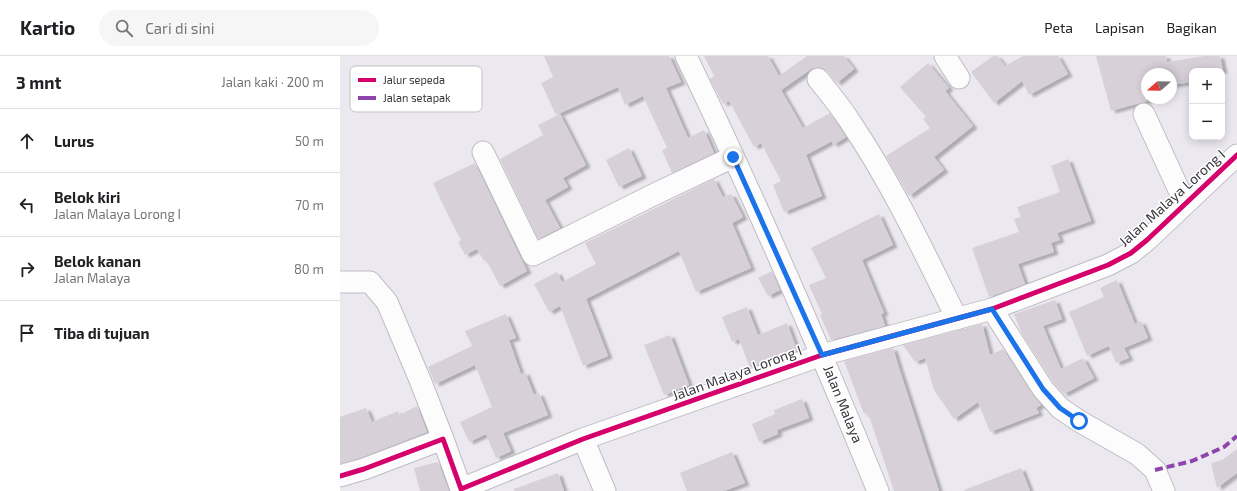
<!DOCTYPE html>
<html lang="id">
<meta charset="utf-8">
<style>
body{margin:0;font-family:"Exo 2",sans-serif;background:#f6f6f6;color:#202124}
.controls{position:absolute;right:12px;top:12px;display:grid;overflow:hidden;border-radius:8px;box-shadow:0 2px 10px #0003}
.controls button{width:36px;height:36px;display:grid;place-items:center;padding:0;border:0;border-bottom:1px solid #e0e0e0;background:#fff;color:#202124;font:20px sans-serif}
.compass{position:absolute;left:801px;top:12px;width:36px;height:36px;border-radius:50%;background:#fff;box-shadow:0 2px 10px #0003;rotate:250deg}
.stop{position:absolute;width:12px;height:12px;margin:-9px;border:3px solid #1a73e8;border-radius:50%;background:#fff}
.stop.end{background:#1a73e8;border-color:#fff;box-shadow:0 1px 4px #0008}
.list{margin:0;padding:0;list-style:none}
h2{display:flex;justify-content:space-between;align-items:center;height:52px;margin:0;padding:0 16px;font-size:17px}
h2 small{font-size:13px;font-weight:400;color:#757577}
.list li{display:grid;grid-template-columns:26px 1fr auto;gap:12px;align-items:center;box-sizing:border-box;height:64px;padding:0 16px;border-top:1px solid #e0e0e0}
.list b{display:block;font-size:15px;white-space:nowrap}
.list p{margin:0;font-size:13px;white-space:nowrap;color:#757577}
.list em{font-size:13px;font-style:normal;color:#757577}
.icon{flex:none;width:22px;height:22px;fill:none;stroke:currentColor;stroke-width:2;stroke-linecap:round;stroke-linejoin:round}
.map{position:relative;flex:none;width:897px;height:435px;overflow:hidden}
header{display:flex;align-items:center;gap:24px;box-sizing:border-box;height:56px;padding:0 20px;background:#fff;border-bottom:1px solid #e0e0e0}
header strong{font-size:19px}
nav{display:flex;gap:22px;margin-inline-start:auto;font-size:14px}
.search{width:280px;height:36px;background:#f6f6f6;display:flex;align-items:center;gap:10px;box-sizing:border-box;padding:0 14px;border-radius:22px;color:#757577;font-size:15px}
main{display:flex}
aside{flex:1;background:#fff}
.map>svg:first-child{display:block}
.building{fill:#d7d0d9;filter:url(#shadow)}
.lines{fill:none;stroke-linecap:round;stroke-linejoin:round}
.minor-casing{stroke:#bfbcc2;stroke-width:23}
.minor{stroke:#fcfcfd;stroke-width:21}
.quiet{stroke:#8e44ad;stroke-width:4;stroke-dasharray:8 4;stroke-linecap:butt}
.cycleway-casing{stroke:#fff;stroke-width:8}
.cycleway{stroke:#d6006c;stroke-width:5}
.route{stroke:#1a73e8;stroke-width:5}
.labels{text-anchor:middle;stroke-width:3;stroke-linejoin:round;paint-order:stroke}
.street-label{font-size:14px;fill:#38353b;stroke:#fff}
.key{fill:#fff;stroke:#c3c2c4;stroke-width:1}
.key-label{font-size:11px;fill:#38353b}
</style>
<header>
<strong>Kartio</strong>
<div class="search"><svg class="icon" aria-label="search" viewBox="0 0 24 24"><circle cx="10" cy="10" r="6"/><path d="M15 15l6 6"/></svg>Cari di sini</div>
<nav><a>Peta</a><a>Lapisan</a><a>Bagikan</a></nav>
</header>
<main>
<aside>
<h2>3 mnt<small>Jalan kaki · 200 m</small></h2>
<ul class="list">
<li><svg class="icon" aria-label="ahead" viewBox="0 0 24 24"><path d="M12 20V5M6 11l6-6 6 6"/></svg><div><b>Lurus</b></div><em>50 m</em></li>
<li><svg class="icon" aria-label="left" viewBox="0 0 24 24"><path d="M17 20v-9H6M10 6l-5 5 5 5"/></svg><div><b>Belok kiri</b><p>Jalan Malaya Lorong I</p></div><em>70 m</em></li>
<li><svg class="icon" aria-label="right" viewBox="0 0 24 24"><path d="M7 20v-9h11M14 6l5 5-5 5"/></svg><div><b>Belok kanan</b><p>Jalan Malaya</p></div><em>80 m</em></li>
<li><svg class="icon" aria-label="arrive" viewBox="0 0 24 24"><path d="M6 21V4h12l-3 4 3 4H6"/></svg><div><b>Tiba di tujuan</b></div></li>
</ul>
</aside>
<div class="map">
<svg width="897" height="435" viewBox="0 0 897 435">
<defs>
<filter id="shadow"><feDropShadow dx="4.5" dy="2.5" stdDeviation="1" flood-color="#0004"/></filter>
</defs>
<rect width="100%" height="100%" fill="#ece8f0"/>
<!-- building -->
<path class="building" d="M204,0H329L341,26L326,32L348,82L364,74L374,97L332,117L322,94L327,92L303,40L285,49L278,31L216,59L201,27L213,21Z
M364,0H428L439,20L467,0H504L514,13L497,27L487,15L483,12L477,11L471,13L441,34L463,72L490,57L506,81L493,89L492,85L466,99L482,140L444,156L433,129L441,125L421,87L414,91L389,45L383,48L370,23L374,20Z
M653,0H657L665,10L683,0H718L728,18L689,39L682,25L654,47L631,16Z
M756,0H826L827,6L864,0H880L883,15H852V26L831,29V18H807V45L771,55Z
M588,7L609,32L605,35L633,70L594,101L604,114L569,140L546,100L590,72L583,63L586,61L560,31Z
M220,58L246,109L223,122L228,131L205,144L220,172L198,183L160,103L203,79L198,69Z
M289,92L302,120L279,131L266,104Z
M728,103L751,165L717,177L720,184L711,187L714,196L678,208L685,228L649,241L632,192L679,176L674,163L681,161L677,151L720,136L711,110Z
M135,107L187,215L160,230L146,204L144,205L137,193L125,199L118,186L121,184L106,155L93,127Z
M374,123L383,141L391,138L403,161L392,167L411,212L356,236L339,195L246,243L268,300L243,310L220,250L209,256L194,228L217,216L222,226L256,208L245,187Z
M539,158L553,189L522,204L544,257L541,258L545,270L491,284L480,259L482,258L469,229L486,222L471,192Z
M432,215L440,234L428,240L418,222Z
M777,224L795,268L801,265L808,282L784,292L789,302L776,307L769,290L747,300L729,256L764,241L760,232Z
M715,244L722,263L703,270L721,313L743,302L754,322L724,338L713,326L682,278L674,258Z
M407,251L418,279L447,267L457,294L410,312L399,283L392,286L382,261Z
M166,258L176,282L169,284L181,318L185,316L194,339L199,337L208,359L163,377L171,395L156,402L146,378L129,386L120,366L152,351L135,309L95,328L88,311L132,290L125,275Z
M642,268L650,299L663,293L693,339L701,349L696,352L699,357L650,376L638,346L614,363L594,334L585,302L575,306L563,289Z
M330,279L349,329L324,339L304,289Z
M553,292L559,312L599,435H554L528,357L524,358L504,305Z
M462,343L469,362L437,374L438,378L419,386L412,368L435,358L434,354Z
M77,350L87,376L20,402L0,408V361L26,352L32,366L58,355L59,359Z
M897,393V417L877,432L871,407L882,404Z
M392,396L405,427L384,435H347L340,417Z
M98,406L109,435H80L74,412Z
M681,412L690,435H624V434Z
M218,417L224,435H174V433Z"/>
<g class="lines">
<!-- minor casing -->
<g class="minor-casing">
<path id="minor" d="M346,0C415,143 478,288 538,435
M605,0L619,22
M478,23C489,37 501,51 511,67C552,128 584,196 617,263
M804,58L845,147
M143,96L193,199L317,137L393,101
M0,226H30L47,246L80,324L103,383
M652,253L703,333L720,352L739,365L797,398L815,414L824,435
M243,383L265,435
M0,420L24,413L103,383L121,433L243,383L482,299L652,253L768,209L791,197L807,184L897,99"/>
</g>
<!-- minor -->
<use href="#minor" class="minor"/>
<!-- quiet -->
<path class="quiet" d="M815,414L852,405L884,391L897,380"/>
<!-- cycleway casing -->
<g class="cycleway-casing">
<path id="cycleway" d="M0,420L24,413L103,383L121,433L243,383L482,299L652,253L768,209L791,197L807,184L897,99"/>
</g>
<!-- cycleway -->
<use href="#cycleway" class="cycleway"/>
</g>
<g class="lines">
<!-- route -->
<path class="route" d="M393,101L482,299L652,253L703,333L720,352L739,365"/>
</g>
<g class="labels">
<!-- street labels -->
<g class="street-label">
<text transform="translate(832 142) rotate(-42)" y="5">Jalan Malaya Lorong I</text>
<text transform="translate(397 317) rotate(-20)" y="5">Jalan Malaya Lorong I</text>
<text transform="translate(503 348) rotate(68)" y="5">Jalan Malaya</text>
</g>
</g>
<!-- legend -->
<rect x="10" y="10" width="132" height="46" rx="6" class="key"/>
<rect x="18" y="22" width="18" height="4" fill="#d6006c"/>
<rect x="18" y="40" width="18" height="4" fill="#8e44ad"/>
<g class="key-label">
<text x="43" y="28">Jalur sepeda</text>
<text x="43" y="46">Jalan setapak</text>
</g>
</svg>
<div class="controls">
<button>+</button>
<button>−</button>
</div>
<svg class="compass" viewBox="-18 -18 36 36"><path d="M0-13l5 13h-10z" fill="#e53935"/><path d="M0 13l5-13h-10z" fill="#757577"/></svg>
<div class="stop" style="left:739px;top:365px"></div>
<div class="stop end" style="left:393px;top:101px"></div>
</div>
</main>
